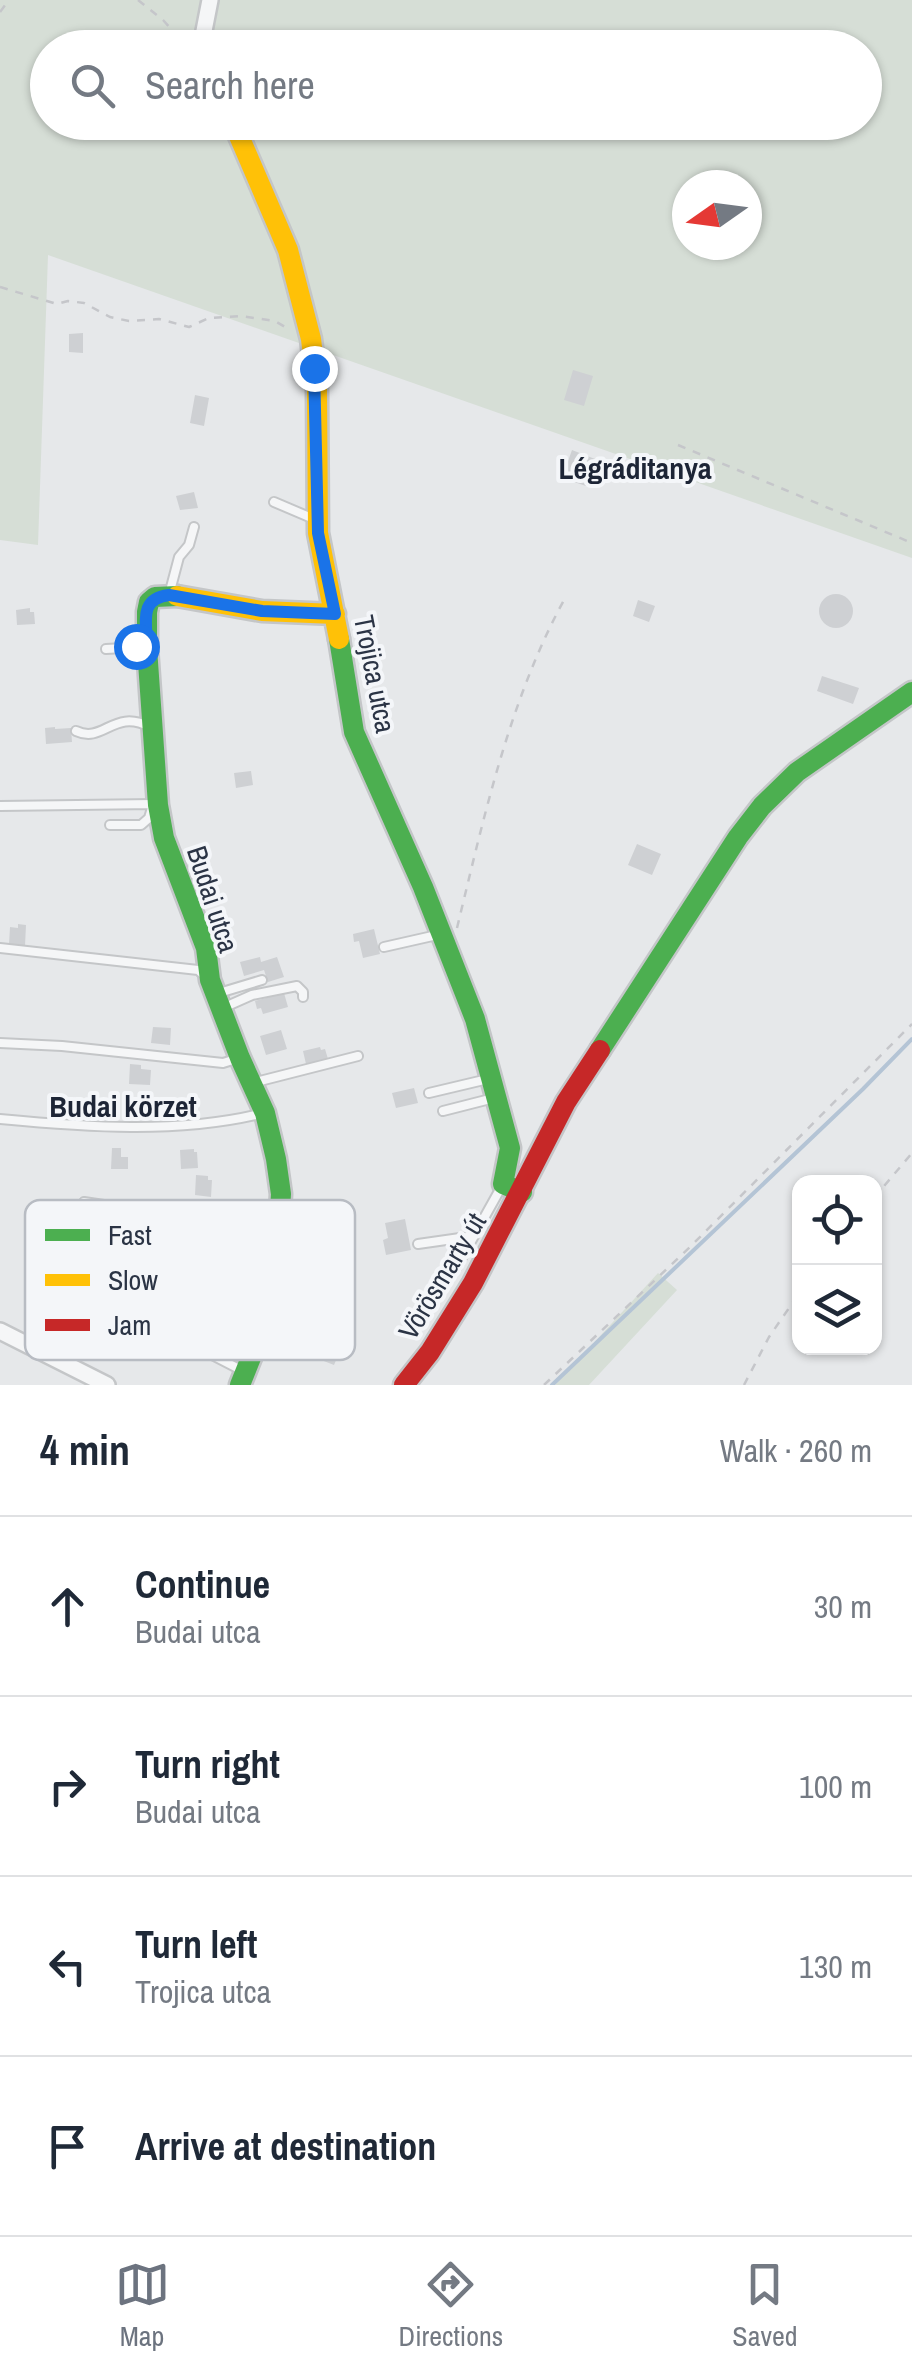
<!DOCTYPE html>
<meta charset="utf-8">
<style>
body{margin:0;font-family:"Archivo Narrow",sans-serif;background:#f2f2f3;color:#1f2937}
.controls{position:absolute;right:30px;bottom:30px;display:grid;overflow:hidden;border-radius:20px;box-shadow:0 2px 8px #0004}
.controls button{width:90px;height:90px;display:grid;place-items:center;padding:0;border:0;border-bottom:2px solid #e0e1e3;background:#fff;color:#1f2937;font:50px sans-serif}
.compass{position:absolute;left:672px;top:170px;width:90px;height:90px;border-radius:50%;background:#fff;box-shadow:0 2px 8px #0004;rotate:256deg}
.stop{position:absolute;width:30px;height:30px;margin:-22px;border:8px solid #1a73e8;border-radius:50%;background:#fff}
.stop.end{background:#1a73e8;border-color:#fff;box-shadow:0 2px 10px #0008}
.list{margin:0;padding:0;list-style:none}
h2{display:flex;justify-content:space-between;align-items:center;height:130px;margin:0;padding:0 40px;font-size:42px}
h2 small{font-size:32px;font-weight:400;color:#747a83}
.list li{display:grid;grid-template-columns:65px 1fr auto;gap:30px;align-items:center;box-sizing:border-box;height:180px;padding:0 40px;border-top:2px solid #e0e1e3}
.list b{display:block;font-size:38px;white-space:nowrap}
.list p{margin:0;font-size:32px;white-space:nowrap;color:#747a83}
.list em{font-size:32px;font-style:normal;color:#747a83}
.icon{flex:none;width:55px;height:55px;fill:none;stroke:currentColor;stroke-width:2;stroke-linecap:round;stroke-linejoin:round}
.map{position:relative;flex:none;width:912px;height:1385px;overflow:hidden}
.search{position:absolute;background:#fff;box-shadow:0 2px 8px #0004;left:30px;right:30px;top:30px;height:110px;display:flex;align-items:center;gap:25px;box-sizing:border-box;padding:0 35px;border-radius:55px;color:#747a83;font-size:38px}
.sheet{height:850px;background:#fff}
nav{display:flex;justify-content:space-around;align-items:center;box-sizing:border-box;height:140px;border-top:2px solid #e0e1e3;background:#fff;font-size:28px;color:#747a83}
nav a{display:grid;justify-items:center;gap:5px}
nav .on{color:#6c737f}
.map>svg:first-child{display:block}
.green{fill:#d6ded6;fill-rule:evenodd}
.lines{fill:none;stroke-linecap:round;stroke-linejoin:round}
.stream{stroke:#b4c4d5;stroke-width:4}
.building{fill:#ced0d3}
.lane-casing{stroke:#c4c6c8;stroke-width:12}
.street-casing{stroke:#c4c6c8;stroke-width:20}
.fast-casing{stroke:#c4c6c8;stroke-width:25}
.slow-casing{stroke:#c4c6c8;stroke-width:25}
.jam-casing{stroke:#c4c6c8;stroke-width:25}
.path{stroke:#c5c6ca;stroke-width:2.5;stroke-dasharray:8 8;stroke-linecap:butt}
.lane{stroke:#f5f6f7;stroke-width:8}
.street{stroke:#f5f6f7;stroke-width:15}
.fast{stroke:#4caf50;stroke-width:20}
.slow{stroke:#ffc107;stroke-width:20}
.jam{stroke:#c62828;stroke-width:20}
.route{stroke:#1a73e8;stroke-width:12}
.labels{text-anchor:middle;stroke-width:8;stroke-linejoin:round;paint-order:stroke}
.street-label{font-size:28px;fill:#2b3445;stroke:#f4f6f9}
.neighbourhood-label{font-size:30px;font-weight:bold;fill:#1d2536;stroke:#f4f6f9}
.key{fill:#f4f6f9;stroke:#b8bcc3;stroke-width:2.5}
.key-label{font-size:28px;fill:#2b3445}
</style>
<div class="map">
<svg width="912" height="1385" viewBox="0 0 912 1385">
<rect width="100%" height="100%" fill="#e6e8ea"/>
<!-- green -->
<path class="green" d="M0,0H912V558L48,255L38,545L0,540ZM48,48H864V122H48ZM687,185H747V245H687Z
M658,1273L677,1290L589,1385H555Z"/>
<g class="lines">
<!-- stream -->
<path class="stream" d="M552,1385L863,1089L912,1039"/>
</g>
<!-- building -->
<path class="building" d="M83,333V353L69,352V334Z
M573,370L593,376L584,406L564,400Z
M195,395L209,398L204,426L190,423Z
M572,450L595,459L586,486L562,478Z
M194,492L198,508L180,510L176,496Z
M819 611a17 17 0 1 1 34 0a17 17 0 1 1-34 0Z
M638,600L655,606L649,622L633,616Z
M30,608V612H34L35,624L17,625L16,610Z
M822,676L859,688L853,704L817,691Z
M55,727V729L71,728L72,742L46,744L45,728Z
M251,771L253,785L236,788L234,773Z
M637,844L661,854L652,875L628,865Z
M18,924L26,925L25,946L9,945L10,927L18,928Z
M374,929L380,954L363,958L359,941L354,942L353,934Z
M260,957L261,962L277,957L284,977L268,982L264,970L244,976L240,962Z
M284,993L288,1007L263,1014L261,1008L257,1009L255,1001Z
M153,1027L171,1028L170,1045L151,1043Z
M281,1030L287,1049L266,1055L260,1036Z
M320,1047L321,1050L325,1049L328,1059L306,1064L303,1051Z
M130,1064L141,1065V1069L151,1070L150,1085L129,1084Z
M414,1088L418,1103L396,1108L392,1093Z
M112,1148H121V1157H128V1169H111Z
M194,1149V1152H197L198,1168L181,1169L180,1150Z
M196,1175L208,1176V1180H212L211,1197L195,1195Z
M405,1219L411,1250L386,1255L383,1240L388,1238L385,1223Z
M321,1346L340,1351L334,1365L316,1358Z"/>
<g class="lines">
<!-- lane casing -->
<g class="lane-casing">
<path id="lane" d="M274,502L314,519
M170,591L179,557L189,545L194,527
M106,649L142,647
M76,731C104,744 113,708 150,727
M0,806L154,804
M110,825H141L149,818L152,808
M384,947L437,935
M0,948L198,970L206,977
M219,993L262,980
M225,1007L252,995L297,986L303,992V997
M0,1043L62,1046L223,1063L236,1059
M256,1082L358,1056
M429,1093L488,1079
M443,1111L494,1098
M0,1119C85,1127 177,1134 260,1114
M84,1202L104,1205L116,1213
M104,1223L116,1213H131L230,1231L274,1242
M418,1244L474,1236
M455,1270L503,1184
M153,1306L239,1348L251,1357
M183,1340L245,1372"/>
</g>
<!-- street casing -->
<g class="street-casing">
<path id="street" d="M204,48L203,36L210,0
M0,1331L107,1385"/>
</g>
<!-- fast casing -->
<g class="fast-casing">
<path id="fast" d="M177,596L155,597L149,602L147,612V648L158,805L164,838L206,948L210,980L240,1058L265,1113L276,1159L281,1194L277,1260L260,1335L240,1385
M339,639L354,732L423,887L475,1019L510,1148L503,1184L522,1192
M600,1050L738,837L762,806L797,772L912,692"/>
</g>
<!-- slow casing -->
<g class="slow-casing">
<path id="slow" d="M233,122L288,250L311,339L317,390L318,533L339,639
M177,596L262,611L335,614"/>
</g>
<!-- jam casing -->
<g class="jam-casing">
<path id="jam" d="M404,1385L430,1352L473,1283L566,1102L600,1050"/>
</g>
<!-- path -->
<path class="path" d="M138,0L163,20L188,48
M0,12L9,0
M0,287L57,304L68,301L84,303L110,317L129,321L159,319L189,327L209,318L240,316L275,321L290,330
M678,445L912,543
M457,928C484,817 509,701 564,600
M874,1198L912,1153
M544,1385L691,1246L912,1024
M744,1385L769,1337L800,1292"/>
<!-- lane -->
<use href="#lane" class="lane"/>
<!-- street -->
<use href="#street" class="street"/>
<!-- fast -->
<use href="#fast" class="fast"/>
<!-- slow -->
<use href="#slow" class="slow"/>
<!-- jam -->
<use href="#jam" class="jam"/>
</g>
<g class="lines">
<!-- route -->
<path class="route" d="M136,646L147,648C147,622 138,599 169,595L262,611L335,614L318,533L314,368"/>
</g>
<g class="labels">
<!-- street labels -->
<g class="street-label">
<text transform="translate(375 674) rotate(79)" y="10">Trojica utca</text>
<text transform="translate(213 899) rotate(72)" y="10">Budai utca</text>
<text transform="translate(442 1276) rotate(-59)" y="10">Vörösmarty út</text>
</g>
<!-- neighbourhood labels -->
<g class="neighbourhood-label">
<text x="635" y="479">Légráditanya</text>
<text x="123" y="1117">Budai körzet</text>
</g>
</g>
<!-- legend -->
<rect x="25" y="1200" width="330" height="160" rx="15" class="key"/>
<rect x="45" y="1229" width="45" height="12" fill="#4caf50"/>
<rect x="45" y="1274" width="45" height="12" fill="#ffc107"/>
<rect x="45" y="1319" width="45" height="12" fill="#c62828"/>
<g class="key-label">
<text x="108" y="1245">Fast</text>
<text x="108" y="1290">Slow</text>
<text x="108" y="1335">Jam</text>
</g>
</svg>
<div class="controls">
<button><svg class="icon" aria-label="locate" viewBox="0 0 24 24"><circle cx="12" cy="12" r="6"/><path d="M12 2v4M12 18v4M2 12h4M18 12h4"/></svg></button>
<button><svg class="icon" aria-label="layers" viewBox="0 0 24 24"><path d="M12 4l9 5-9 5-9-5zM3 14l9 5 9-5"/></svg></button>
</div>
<svg class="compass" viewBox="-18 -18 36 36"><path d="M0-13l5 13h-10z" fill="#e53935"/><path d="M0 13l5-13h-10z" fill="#747a83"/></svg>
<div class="stop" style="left:136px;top:646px"></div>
<div class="stop end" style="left:314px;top:368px"></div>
<div class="search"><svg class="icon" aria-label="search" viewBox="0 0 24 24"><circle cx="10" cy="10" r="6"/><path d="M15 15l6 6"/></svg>Search here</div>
</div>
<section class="sheet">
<h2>4 min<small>Walk · 260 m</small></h2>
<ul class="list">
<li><svg class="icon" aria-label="ahead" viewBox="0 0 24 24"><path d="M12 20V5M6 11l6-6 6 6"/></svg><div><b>Continue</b><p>Budai utca</p></div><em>30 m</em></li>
<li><svg class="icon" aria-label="right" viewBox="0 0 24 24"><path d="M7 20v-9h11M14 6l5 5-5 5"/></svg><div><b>Turn right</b><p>Budai utca</p></div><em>100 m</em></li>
<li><svg class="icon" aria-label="left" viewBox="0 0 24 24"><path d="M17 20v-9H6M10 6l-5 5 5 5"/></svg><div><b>Turn left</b><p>Trojica utca</p></div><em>130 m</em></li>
<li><svg class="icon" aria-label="arrive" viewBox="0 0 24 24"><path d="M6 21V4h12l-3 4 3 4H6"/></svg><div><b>Arrive at destination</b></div></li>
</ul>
</section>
<nav>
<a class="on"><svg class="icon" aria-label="map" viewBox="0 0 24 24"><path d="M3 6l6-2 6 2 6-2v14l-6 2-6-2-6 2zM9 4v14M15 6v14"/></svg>Map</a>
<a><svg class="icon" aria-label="directions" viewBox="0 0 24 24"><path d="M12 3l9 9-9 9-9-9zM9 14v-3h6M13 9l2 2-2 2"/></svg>Directions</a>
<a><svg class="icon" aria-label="saved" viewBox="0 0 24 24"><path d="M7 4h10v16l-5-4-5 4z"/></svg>Saved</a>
</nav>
